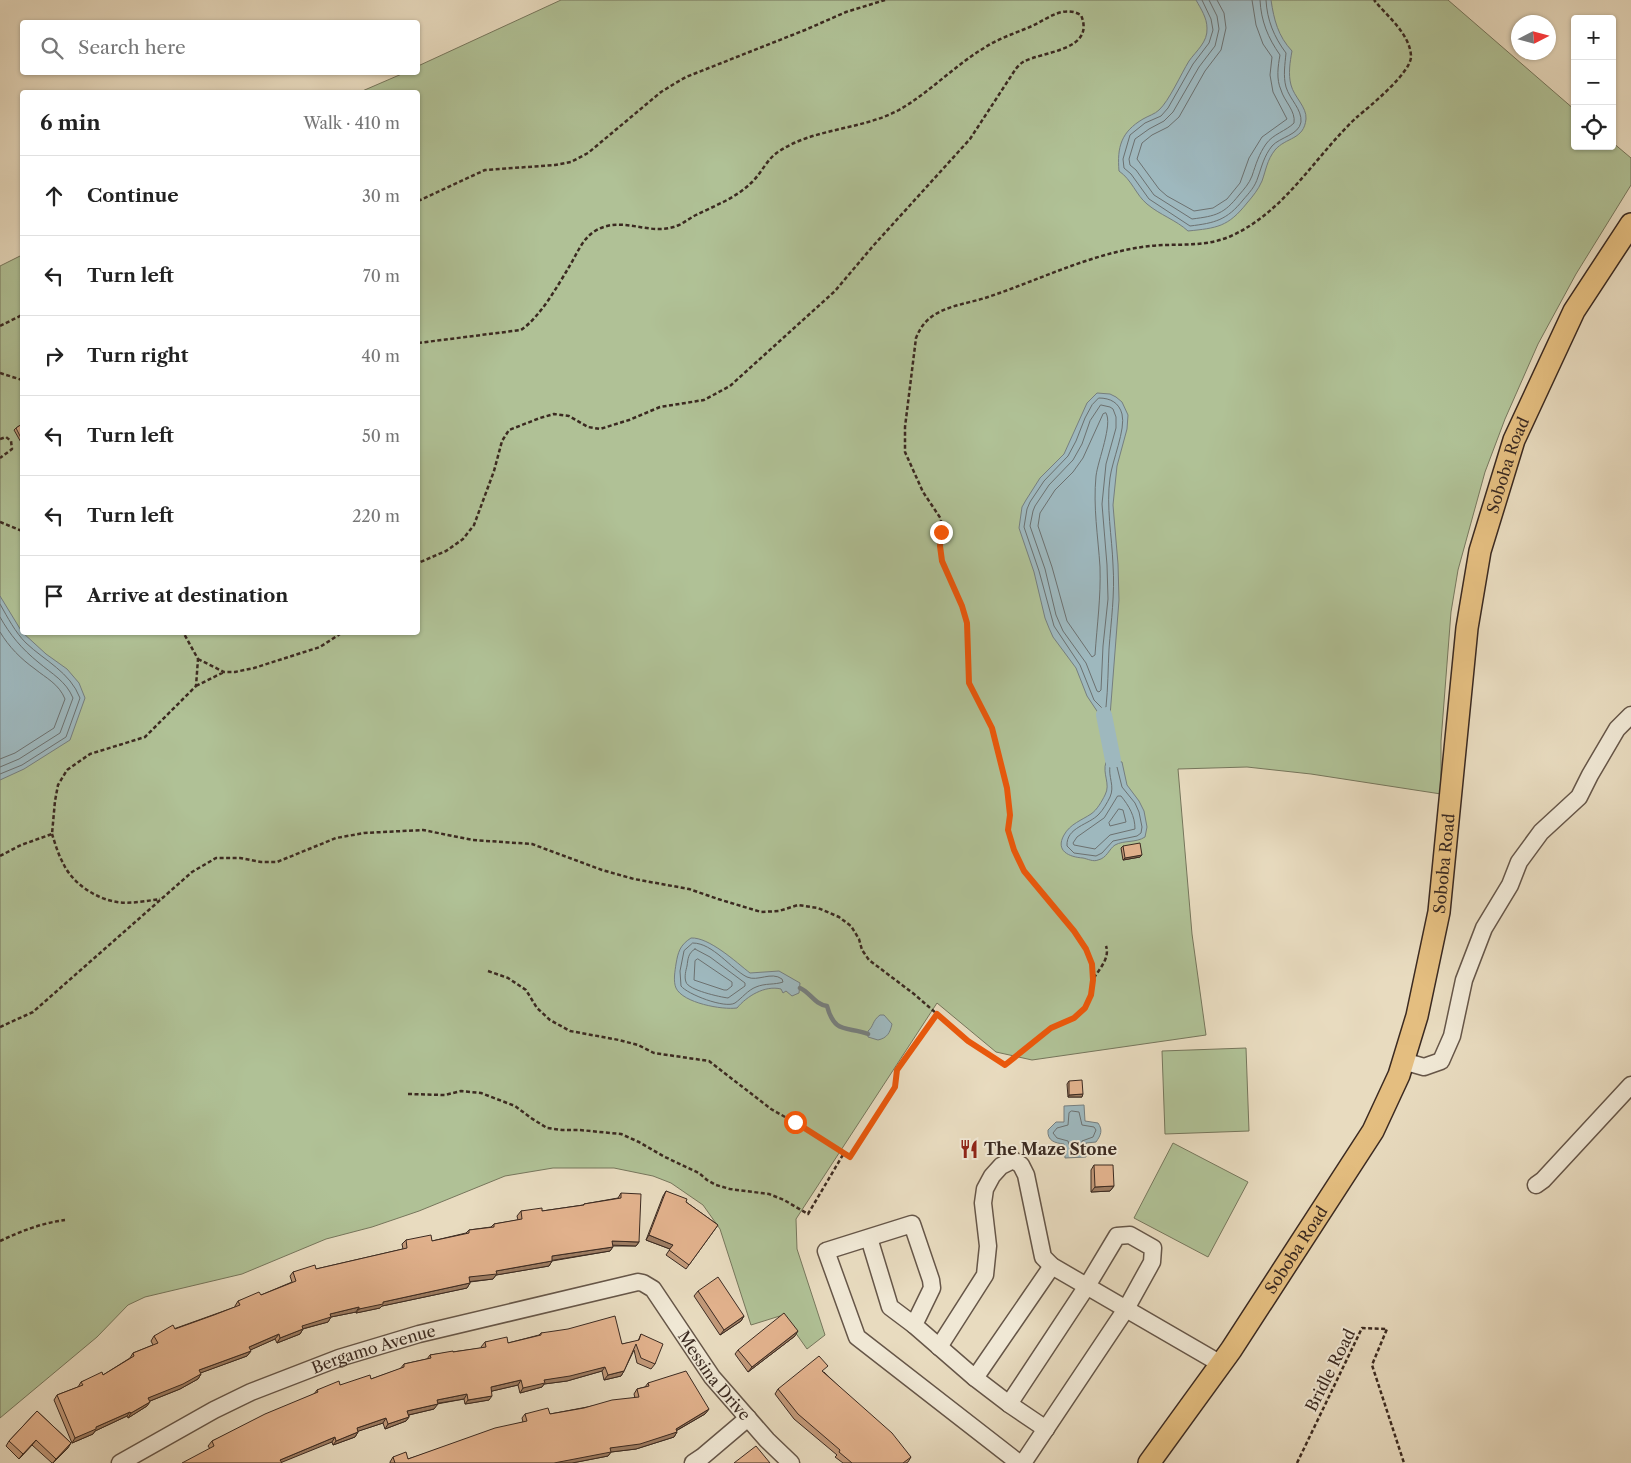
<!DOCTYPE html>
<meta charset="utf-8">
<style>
body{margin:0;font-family:"Libre Caslon Text",serif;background:#f6f6f6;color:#222}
.controls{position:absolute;right:15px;top:15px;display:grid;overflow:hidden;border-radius:5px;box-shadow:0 1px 4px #0004}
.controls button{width:45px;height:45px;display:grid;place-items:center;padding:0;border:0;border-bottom:1px solid #e0e0e0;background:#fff;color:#222;font:25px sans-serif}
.compass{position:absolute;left:1511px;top:15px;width:45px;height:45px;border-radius:50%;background:#fff;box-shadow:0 1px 4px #0004;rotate:84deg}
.stop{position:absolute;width:15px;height:15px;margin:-11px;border:4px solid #ea580c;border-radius:50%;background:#fff}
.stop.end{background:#ea580c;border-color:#fff;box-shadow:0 1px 5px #0008}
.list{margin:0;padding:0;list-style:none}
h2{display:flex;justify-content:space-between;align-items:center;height:65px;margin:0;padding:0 20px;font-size:21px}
h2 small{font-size:16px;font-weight:400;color:#767676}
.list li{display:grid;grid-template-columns:32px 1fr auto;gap:15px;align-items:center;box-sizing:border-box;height:80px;padding:0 20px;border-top:1px solid #e0e0e0}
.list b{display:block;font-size:19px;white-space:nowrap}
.list em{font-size:16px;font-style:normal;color:#767676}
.icon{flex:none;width:28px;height:28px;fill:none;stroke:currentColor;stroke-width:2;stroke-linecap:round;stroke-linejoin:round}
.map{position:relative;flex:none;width:1631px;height:1463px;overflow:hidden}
.search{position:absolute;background:#fff;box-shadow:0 1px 4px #0004;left:20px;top:20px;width:400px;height:55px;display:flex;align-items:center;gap:12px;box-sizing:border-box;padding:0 18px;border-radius:5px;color:#767676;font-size:19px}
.panel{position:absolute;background:#fff;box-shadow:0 1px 4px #0004;left:20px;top:90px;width:400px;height:545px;border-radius:5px}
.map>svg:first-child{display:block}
.green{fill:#b0c196;stroke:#76765c}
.water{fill:#9eb8be;stroke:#767f7f}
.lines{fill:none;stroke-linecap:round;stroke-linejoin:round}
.shore{stroke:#6c7170;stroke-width:1}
.stream{stroke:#767f7f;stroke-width:4.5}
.canal{stroke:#9eb8be;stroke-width:16}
.minor-casing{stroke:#665648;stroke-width:19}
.major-casing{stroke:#3b2a21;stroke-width:24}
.path{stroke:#3b2a21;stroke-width:2.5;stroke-dasharray:4 2.5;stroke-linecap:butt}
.minor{stroke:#f0e8d5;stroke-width:16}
.major{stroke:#e4be80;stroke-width:21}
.wall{fill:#c29979;stroke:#3b2a21}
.shaded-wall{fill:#9e7d63;stroke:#3b2a21}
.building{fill:#e2b28d;stroke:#3b2a21}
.route{stroke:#ea580c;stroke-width:6}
.labels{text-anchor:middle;stroke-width:4;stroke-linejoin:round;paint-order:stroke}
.street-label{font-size:16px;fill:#3b2a21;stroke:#f0e8d5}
.poi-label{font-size:16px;font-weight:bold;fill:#3b2a21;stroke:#f0e8d5;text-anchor:start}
</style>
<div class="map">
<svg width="1631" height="1463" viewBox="0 0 1631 1463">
<rect width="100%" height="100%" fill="#e8dbbf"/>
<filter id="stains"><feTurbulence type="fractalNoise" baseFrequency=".004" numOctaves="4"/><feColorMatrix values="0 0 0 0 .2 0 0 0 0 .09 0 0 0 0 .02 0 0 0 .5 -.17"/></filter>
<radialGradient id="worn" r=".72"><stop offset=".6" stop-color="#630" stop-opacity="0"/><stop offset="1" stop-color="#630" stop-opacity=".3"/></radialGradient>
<!-- green -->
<path class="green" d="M561,0H1448L1575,110V146H1612V142L1631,158V185L1576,274L1538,344L1505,419L1485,472L1458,570L1451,612L1441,741V794L1311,774L1247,767L1178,769L1192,934L1206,1035L1032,1060L996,1052L937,1003L796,1219L797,1249L825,1335L807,1349L783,1315L751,1325L720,1229L703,1205L671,1183L653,1176L614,1168H553L505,1176L419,1211L372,1227L326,1239L242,1274L145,1297L128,1305L97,1337L0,1418V266L22,255V632H418V92H360L404,73L418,72V66Z
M1246,1048L1249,1131L1165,1134L1162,1051Z
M1173,1143L1248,1182L1208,1257L1134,1218Z"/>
<!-- water -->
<path class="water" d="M1196,0H1271C1274,20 1278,36 1292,51C1290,62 1288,74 1291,85C1294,97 1307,107 1306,119C1304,140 1286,137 1275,150C1267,160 1266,170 1262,181C1258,190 1253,196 1247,203C1228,227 1217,228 1188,231C1176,220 1160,215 1147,204C1136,195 1132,180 1119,171C1117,147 1121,132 1143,119C1148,116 1155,114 1159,110C1169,101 1181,74 1189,61C1196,51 1208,42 1207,28C1207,18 1201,9 1196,0Z
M1097,393L1110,394L1116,397L1122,402L1128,415L1127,429L1117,466L1113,505L1118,564L1119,600L1110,716L1099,714L1087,696L1076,668L1053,637L1049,628L1045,618L1034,572L1019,528L1022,507L1026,500L1040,478L1064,454L1087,403Z
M0,596L22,632L46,654L67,669L79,683L85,698L70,740L24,769L0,780Z
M1113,760L1122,762L1127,785L1139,801L1144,811L1147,827L1145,837C1136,843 1124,840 1115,845C1109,849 1107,858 1098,860C1093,862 1088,859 1083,858C1069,857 1055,851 1064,835C1070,824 1082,820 1091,814C1097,810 1102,801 1105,795C1111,784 1102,774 1106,762Z
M691,938C709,937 736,962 750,973L779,971L800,983L799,993L792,996L786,991L783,993L781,989C765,985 747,996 737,1008C722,1010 683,1003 676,988C673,981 675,971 676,964C678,952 680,945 691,938Z
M880,1015H884L892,1024C890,1033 887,1038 878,1040L868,1037V1031C874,1026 872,1021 880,1015Z
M1084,1105L1085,1121L1098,1123C1103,1130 1101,1135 1096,1142L1086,1143V1157L1065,1158L1064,1144C1055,1143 1047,1141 1048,1130L1056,1122H1064V1106Z"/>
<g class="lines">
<!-- shore -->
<path class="shore" d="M1202,0L1211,19L1213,30L1209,43L1193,64L1168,108L1161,116L1145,123L1130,135L1123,159L1124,168L1131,174L1149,199L1190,226C1215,223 1227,220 1243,200C1249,193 1255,187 1258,177C1262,166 1264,156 1272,146C1280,137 1299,135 1301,122C1302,109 1290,100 1286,87C1283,76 1285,64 1286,53C1274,37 1267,20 1266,0
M1209,0L1217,16L1219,29L1215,46L1199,67L1173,112L1164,121L1149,129L1135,139L1129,159L1130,165L1136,170L1154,195L1192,219C1216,216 1224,214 1239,195C1244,189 1249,184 1252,176C1256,164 1259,154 1266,144C1273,134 1286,131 1294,123C1296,111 1284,101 1281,90C1276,79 1278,66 1280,55C1268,38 1261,21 1260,0
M1217,0L1224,13L1226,28L1221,50L1205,71L1179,117L1168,127L1152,135L1142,143L1137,159L1159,189L1167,196L1194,211L1213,208L1227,199L1240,183L1249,158L1262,137L1287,119L1273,92L1270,75L1272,57L1263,44L1256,25L1252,0
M1099,398C1111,398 1119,403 1122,414C1126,429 1112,461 1110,478C1106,507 1112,536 1113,565C1115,594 1111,621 1109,649C1108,669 1108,688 1106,707L1103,709L1094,700L1080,665L1054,626L1039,571L1024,527L1027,509L1030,502L1044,481L1068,456L1076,441L1085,418L1092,405Z
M1101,405L1110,407L1113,409L1116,417V428L1106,464L1102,504L1107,565L1108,599L1103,646L1101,690L1099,692L1097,691L1086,663L1063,631L1056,615L1045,569L1030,526L1033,511L1035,506L1049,485L1073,460L1082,444L1090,421Z
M1106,413C1113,424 1098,460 1096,476C1093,507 1098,536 1100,567C1101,597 1097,625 1095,655L1092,657L1067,621L1052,567L1038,526L1040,513L1055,490L1073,472L1083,458L1103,414Z
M0,604C8,618 15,632 26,643C45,661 70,672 80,698L66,737L22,765L0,774
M0,617C10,635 22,649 38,662C52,674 66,681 73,698L60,733L19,759L0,767
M0,632C9,647 21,659 35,669C46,678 59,684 65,699L54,728L15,753L0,759
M1113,765L1117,767L1122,787L1135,803L1139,812L1142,827L1141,833L1137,836L1113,841L1102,853L1096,856L1074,853L1067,846C1066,827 1089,825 1099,814C1103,810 1107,803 1110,797C1115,786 1108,777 1110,766Z
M1118,796H1121C1129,806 1135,816 1135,829L1110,835L1095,849L1074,845L1073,843L1077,837L1104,818Z
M1119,809L1123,810L1126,822L1110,826L1109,823Z
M693,943C713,943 731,969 747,977C758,982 771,971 782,979L783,982C775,985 765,983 756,987C748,990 742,998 735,1003C725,1009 687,994 681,986L680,971L684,951Z
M695,949L710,957L745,983V986L728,998C720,997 688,990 686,982C684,977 686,970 687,966C688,959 688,953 695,949Z
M698,959L732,982V986L727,990H724L694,980L695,961Z
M1072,1111L1079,1112L1082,1125L1094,1127L1096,1130L1093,1137L1082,1141L1081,1151L1079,1153L1071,1152L1068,1141L1057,1138L1053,1133L1057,1128L1068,1125L1069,1113Z"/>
<!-- stream -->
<path class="stream" d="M800,988C811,993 814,1004 827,1006C835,1035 847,1026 868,1034"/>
<!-- canal -->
<path class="canal" d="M1104,715L1113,760"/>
<!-- minor casing -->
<g class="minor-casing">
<g id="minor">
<path d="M1403,1061L1424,1067L1441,1061L1452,1036L1464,980L1484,928L1510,885L1519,862L1541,832L1579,797L1590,775L1617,729L1631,715"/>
<path d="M1536,1185L1543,1180L1631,1085"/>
<path d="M869,1238L890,1307L914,1325"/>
<path d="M939,1347L985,1275L988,1246L983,1203L985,1189L992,1176L1001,1166L1013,1160L1021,1165L1026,1175L1043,1257L1052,1266L1221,1364"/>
<path d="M975,1378L1009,1404L1087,1286L1117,1236L1130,1235L1153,1248L1152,1262L1126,1309L1023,1463"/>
<path d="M1009,1404L1046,1429"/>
<path id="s1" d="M120,1463L214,1410L251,1392L339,1358L419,1334L638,1282L643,1283L653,1289L712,1377L767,1440L791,1463"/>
<path d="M693,1463L702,1457L748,1418"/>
<path d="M1019,1463L857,1337L826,1251L912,1224L931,1280L932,1288L914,1325L975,1378L1052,1266"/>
</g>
</g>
<!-- major casing -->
<g class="major-casing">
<g id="major">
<path id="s2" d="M1149,1463L1231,1350L1373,1131L1399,1075L1417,1016L1439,912L1467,628L1480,551L1514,440L1574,311L1631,224"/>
</g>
</g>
<!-- path -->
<path class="path" d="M418,201L485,170L555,165L571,162L588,153L661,92L674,84L686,77L805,30L846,12L885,0
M0,326L22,315
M418,343L521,330C540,317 557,287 569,267C577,254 582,239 595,231C623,214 650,238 679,225C685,222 690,218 696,215C714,206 736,198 751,183C761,174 767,159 778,152C813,128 862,130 899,110C930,92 954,66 984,48C999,38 1016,33 1032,26C1049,18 1063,5 1081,15C1096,51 1043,51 1023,62C1020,64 1017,67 1015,70L970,139L873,246L835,291L730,386L704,400L660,407L629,420L600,429L588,427L569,416L554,414L540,418L509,430L502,441L494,471L474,525L463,539L446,551L418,563
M0,373L22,380
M0,439L6,437L11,441L12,449L0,458
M0,522L22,531
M198,659L224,672H235L254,668L320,647L343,632
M196,686L224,672
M52,834C55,843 58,854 63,863C72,883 96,899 117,902C131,904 146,901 160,899
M0,856L21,845L52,834L55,801L58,785L67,770L90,754L145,737L196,686L198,659L183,632
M488,971L508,978L526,990L537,1008L550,1020L570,1031L619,1040L638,1045L654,1053L709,1061L771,1109L815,1134L851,1157L895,1087L897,1070L937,1014
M1094,978C1100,968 1110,958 1106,946
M0,1027L33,1012L192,872L216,858H240L261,862H277L336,838L364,833L423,830L473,840L532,844L602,870L634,879L689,889L718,899L761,912L779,911L798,905L818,908L839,917L851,926L859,939L862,950L869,960L914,994L968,1041L1005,1065L1051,1028L1074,1018L1085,1008L1091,995L1093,980L1092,964L1086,949L1075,931L1024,871L1014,850L1009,830L1010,815L1007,788L996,743L992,728L969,683L967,623L962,606L943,561L940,546L941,519L923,492L905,452V427L916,338C920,328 925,321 934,315C950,305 970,303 988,297C1039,280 1088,255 1142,247C1174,242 1201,249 1231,236C1286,211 1315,156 1357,117C1369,107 1412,72 1411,56C1410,34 1387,16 1374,0
M408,1094L445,1095L461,1091L481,1093L515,1106L531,1118L547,1128L562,1130H580L621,1134L639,1142L665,1157L699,1173L707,1180L716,1185L730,1189L769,1194L784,1200L808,1214L844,1153
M0,1241C21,1231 42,1223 65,1220
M1297,1463L1362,1328L1387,1329L1372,1365L1404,1463"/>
<!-- minor -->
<use href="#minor" class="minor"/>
<!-- major -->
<use href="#major" class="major"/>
</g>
<!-- wall -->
<path class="wall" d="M22,424V444L14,430L16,428Z
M1123,846L1140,857L1123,860L1121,848Z
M1069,1081L1082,1097H1068L1067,1084Z
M1094,1165L1114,1186L1110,1191L1091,1192V1170Z
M666,1191L686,1202L718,1225L686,1269L666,1255L670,1249L646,1240L663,1196Z
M621,1193L639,1242L636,1246H613L610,1251L552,1261L549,1266L496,1275L493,1279L470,1282V1283L467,1288L382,1306L380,1308L356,1313V1312L331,1317L328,1322L303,1329L300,1334L277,1343L275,1339L250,1350L251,1351L247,1356L200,1373L201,1374L198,1379L180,1389L150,1401L147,1406L128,1418L127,1416L95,1431L93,1434L72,1443L54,1400L57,1395L78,1387L81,1382L103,1375L130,1358L133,1353L153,1345L151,1341L154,1336L235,1307V1306L238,1301L261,1295L292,1282L290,1276L293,1272L316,1269L403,1249L402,1244L406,1240L432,1241L466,1233L469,1230L491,1227L494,1224L518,1220L517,1216L521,1211H542L583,1205L584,1204L618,1198Z
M698,1291L744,1316L741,1321L720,1335L694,1296Z
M541,1333L622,1344L638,1341L641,1334L655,1364L651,1369L637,1363L634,1350L624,1371L621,1376L604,1380L602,1371L567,1381L544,1384L542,1387L520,1393L518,1385L492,1391L489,1400L465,1404L464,1399L437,1404L434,1409L409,1415V1417L406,1421L385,1429L383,1423L358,1431V1432L355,1437L333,1445L332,1442L210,1449L208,1446L212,1441L314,1394L317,1390L371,1379L400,1369L404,1364L427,1359L430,1355L482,1348L481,1347L485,1342L508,1343L539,1335Z
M795,1336L748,1372L735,1354L738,1350Z
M824,1372L911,1457L908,1462L906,1463H843L835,1457L837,1455L794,1419L775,1394L778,1389Z
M648,1383L709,1409L705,1414L676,1431L677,1432L674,1437L636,1449L611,1452L608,1456L572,1463H390V1462L393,1457L408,1459L523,1422L522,1418L525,1414H550L635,1398L634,1394L637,1389L645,1387Z
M37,1411L71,1443L53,1463H52L32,1445L19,1459L6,1446L9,1441Z"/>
<!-- shaded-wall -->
<path class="shaded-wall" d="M1142,855L1140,857L1123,860L1125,858Z
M1083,1094L1082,1097H1068L1069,1095Z
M1114,1186L1110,1191L1091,1192L1095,1187Z
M649,1235L673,1245L670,1249L646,1240Z
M612,1241L639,1242L636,1246L609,1245Z
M613,1247L610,1251L548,1261L552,1256Z
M552,1261L549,1266L496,1275L493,1279L466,1282L469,1277L496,1271Z
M470,1283L467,1288L382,1306L380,1308L356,1313L359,1309L383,1302Z
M359,1307L356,1312L331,1317L328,1322L298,1330L302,1326L330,1314Z
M744,1316L741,1321L720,1335L724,1330Z
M303,1329L300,1334L277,1343L280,1338Z
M798,1331L795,1336L748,1372L752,1367Z
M279,1334L275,1339L246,1352L249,1347Z
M251,1351L247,1356L195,1375L199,1370Z
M605,1367L602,1371L567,1381L544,1384L542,1387L520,1393L523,1388L544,1380Z
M624,1371L621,1376L604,1380L608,1375Z
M201,1374L198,1379L180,1389L145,1403L148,1398Z
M521,1380L518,1385L488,1392L491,1387Z
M467,1394L464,1399L433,1404L437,1400Z
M492,1396L489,1400L465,1404L468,1400Z
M150,1402L147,1406L128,1418L131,1413Z
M438,1404L434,1409L404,1416L407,1411Z
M709,1409L705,1414L672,1433L676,1429Z
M130,1412L127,1416L95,1431L93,1434L72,1443L75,1438L96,1427Z
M409,1417L406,1421L385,1429L388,1424Z
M386,1418L383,1423L353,1433L357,1428Z
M358,1432L355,1437L333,1445L336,1441Z
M677,1432L674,1437L636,1449L611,1452L608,1456L572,1463H554L610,1448Z
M335,1437L332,1442L280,1463V1460Z
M36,1440L32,1445L19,1459L23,1454Z
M71,1443L68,1448L53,1463L56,1459Z"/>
<!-- building -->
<path class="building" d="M22,424V440L16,428Z
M1140,843L1142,855L1125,858L1123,846Z
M1082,1080L1083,1094L1069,1095V1081Z
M1094,1165H1113L1114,1186L1095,1187Z
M666,1191L687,1199L686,1202L718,1225L689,1265L669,1250L673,1245L649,1235Z
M621,1193L641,1194L639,1242L612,1241L613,1247L552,1256V1261L496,1271L497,1274L469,1277L470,1283L383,1302V1304L359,1309V1307L330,1314L331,1317L302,1326L303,1329L280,1338L279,1334L249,1347L251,1351L199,1370L201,1374L183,1384L148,1398L150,1402L131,1413L130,1412L96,1427V1429L75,1438L57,1395L83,1385L81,1382L102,1372L103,1375L134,1356L133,1353L158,1343L154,1336L173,1325L175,1329L214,1315L240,1305L238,1301L259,1292L261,1295L296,1281L293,1272L315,1265L316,1269L407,1248L406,1240L431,1235L432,1241L469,1233V1230L494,1227V1224L522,1219L521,1211L542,1208V1211L584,1205V1204L621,1198Z
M718,1277L744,1316L724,1330L698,1291Z
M784,1313L798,1331L752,1367L738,1350Z
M615,1316L622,1344L639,1340L641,1334L663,1344L655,1364L641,1358L636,1344L624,1371L608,1375L605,1367L570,1376L544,1380L545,1383L523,1388L521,1380L491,1387L492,1396L468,1400L467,1394L437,1400L438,1404L407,1411L409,1417L388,1424L386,1418L357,1428L358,1432L336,1441L335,1437L280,1460L282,1463H182L214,1446L212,1441L265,1414L318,1392L317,1390L339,1381L340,1385L370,1375L371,1379L404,1367V1364L431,1358L430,1355L453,1351V1352L486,1347L485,1342L507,1337L508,1343L541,1335V1333L568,1329Z
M819,1356L828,1366L822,1371L892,1433L911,1457L903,1463H852L839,1452L840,1450L798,1414L778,1389Z
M686,1371L709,1409L676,1429L677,1432L640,1444L610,1448L611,1452L554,1463H395L393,1457L406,1452L408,1459L495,1428L527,1421L525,1414L548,1408L550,1414L584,1408L612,1400L639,1397L637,1389L649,1386L648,1383Z
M37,1411L71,1443L56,1459L36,1440L23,1454L9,1441Z
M756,1446L770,1463H734Z"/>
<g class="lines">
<!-- route -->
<path class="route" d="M795,1122L850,1157L895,1087L897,1070L937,1014L968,1041L1005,1065L1051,1028L1074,1018L1085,1008L1091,995L1093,980L1092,964L1086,949L1074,931L1024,871L1014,850L1008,830L1010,815L1007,788L992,728L969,683L967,623L962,606L942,561L940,546L941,532"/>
</g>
<!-- icons -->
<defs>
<g id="restaurant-bare" transform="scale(1.5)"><path d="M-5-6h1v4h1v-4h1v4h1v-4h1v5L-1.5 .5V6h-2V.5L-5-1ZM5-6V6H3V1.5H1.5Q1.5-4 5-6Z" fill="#8f2418" stroke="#f0e8d5" stroke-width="2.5" paint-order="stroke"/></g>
</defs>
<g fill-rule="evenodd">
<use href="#restaurant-bare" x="969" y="1149"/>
</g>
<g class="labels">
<!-- street labels -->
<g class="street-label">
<text dy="6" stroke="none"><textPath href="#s2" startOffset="1084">Soboba Road</textPath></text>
<text dy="6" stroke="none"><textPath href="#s2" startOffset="679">Soboba Road</textPath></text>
<text dy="6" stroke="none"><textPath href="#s2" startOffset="259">Soboba Road</textPath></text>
<text dy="6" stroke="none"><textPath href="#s1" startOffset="279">Bergamo Avenue</textPath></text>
<text transform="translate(1330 1370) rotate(-63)" y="6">Bridle Road</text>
<text dy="6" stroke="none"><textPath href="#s1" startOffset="675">Messina Drive</textPath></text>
</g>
<!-- poi labels -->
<g class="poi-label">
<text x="984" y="1155">The Maze Stone</text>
</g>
</g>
<rect width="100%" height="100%" filter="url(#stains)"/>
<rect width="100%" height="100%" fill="url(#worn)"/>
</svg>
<div class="controls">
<button>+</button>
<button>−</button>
<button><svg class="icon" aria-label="locate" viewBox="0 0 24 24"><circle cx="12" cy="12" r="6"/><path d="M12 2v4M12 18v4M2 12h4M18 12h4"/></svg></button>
</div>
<svg class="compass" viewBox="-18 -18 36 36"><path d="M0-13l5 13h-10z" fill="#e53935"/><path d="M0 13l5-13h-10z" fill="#767676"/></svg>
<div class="stop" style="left:795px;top:1122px"></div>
<div class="stop end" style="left:941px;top:532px"></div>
<div class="search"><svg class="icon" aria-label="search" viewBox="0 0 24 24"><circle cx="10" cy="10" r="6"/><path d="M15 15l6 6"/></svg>Search here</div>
<section class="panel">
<h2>6 min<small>Walk · 410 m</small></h2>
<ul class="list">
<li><svg class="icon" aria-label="ahead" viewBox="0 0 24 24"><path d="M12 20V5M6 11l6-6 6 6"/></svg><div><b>Continue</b></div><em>30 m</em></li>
<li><svg class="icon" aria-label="left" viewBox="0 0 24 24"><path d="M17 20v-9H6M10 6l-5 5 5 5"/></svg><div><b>Turn left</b></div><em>70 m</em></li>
<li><svg class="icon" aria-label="right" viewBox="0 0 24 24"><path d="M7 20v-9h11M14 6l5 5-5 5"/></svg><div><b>Turn right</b></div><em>40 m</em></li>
<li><svg class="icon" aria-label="left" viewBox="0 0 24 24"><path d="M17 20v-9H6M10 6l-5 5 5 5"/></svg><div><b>Turn left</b></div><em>50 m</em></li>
<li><svg class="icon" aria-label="left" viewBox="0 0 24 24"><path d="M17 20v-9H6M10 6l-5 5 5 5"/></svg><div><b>Turn left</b></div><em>220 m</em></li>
<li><svg class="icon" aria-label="arrive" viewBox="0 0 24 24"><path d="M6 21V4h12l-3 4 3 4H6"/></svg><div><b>Arrive at destination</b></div></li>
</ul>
</section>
</div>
